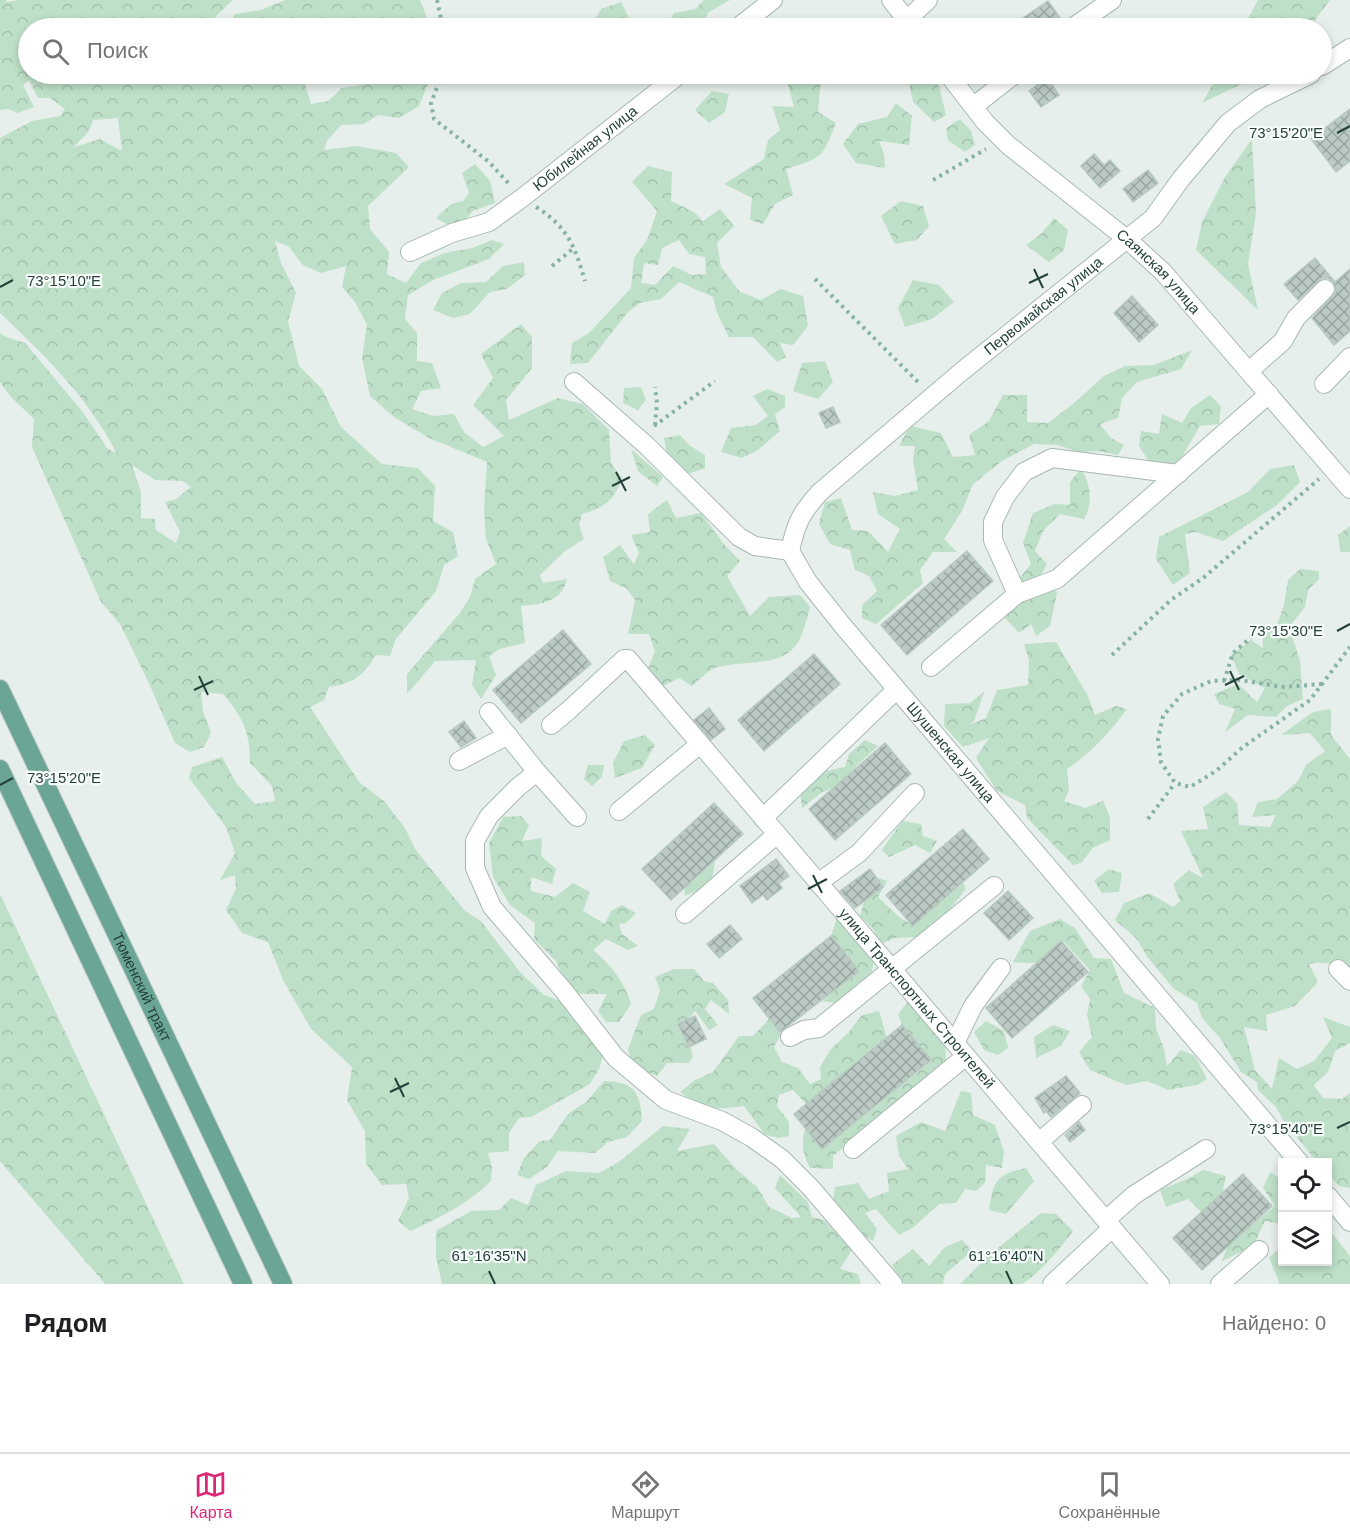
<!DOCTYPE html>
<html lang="ru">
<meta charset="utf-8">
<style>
body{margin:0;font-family:Arial,sans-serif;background:#f2f2f2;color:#202124}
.controls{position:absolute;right:18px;bottom:18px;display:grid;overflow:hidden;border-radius:0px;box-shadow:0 3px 9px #0003}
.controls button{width:54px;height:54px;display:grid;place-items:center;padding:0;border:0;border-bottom:2px solid #e0e0e0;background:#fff;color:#202124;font:30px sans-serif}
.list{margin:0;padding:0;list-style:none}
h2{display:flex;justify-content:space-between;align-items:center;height:78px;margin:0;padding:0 24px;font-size:26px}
h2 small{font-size:20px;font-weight:400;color:#757577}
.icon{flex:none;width:33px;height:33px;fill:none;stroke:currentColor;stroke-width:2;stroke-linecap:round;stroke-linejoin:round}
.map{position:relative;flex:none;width:1350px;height:1284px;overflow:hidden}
.search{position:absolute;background:#fff;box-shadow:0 3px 9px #0003;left:18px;right:18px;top:18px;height:66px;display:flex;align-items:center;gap:15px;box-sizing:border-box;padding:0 21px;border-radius:33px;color:#757577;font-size:22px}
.sheet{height:168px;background:#fff}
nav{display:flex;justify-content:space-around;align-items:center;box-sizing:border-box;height:84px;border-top:2px solid #e0e0e0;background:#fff;font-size:16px;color:#757577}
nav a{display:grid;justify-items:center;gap:3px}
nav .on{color:#db2777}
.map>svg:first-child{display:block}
.forest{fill:url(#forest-crowns);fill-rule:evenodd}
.building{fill:url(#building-cross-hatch);stroke:#b8c9c2;stroke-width:1.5}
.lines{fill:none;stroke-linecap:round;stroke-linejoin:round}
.minor-casing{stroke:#a8b8b2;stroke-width:20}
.major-casing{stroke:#c2cac8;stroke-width:20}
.path{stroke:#86b3a5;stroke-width:4;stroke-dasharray:3 4.5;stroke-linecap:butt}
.minor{stroke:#fff;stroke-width:18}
.major{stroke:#6aa596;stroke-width:18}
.ticks{fill:none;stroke:#24423a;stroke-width:2}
.labels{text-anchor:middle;stroke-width:4.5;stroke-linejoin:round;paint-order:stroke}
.street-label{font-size:15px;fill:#24423a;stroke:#f7fbf9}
.ticks-label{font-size:15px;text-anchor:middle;fill:#24423a;stroke:#f7fbf9;stroke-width:4.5;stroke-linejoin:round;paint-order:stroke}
</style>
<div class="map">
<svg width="1350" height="1284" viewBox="0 0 1350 1284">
<defs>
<pattern id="forest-crowns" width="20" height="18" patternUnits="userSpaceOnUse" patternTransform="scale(1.5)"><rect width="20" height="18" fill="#bfe0c8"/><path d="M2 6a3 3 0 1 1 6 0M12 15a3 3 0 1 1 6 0" fill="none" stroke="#a4c1ad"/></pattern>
<pattern id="building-cross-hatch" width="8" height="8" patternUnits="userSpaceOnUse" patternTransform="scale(1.5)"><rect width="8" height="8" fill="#bbcac4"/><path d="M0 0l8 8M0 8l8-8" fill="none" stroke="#98a6a0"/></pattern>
</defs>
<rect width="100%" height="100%" fill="#e6efeb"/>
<!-- forest -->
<path class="forest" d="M0,0H6V2L19,0H233L214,18L198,28H28V74H123L114,81L130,79L138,74H302L311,104L328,101L342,88L366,84L373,74H432L419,106L399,118L378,115L364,124L341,125L327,141L324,150L356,146L396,153L409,167L368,206L370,229L389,252L387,274L406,283L421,263L445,253L472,248L492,240L504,244L489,259L433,280L408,295L405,319L417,333V361L432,363L441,388L421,391L412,409L433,416L454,414L464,432L483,447L504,436L473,405L493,378L481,354L521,324L532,337V368L506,400L509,420L558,398L583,404L609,430L611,463L622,478C615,500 604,508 582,514L579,525L584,539L565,551L540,575L543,583L567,579C562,602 542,604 521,606L525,643L500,649L489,656L496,675L481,699L472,685L476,660L435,661L407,694V674L460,613L470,597L475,579L496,564L486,539L484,508L487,462L429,438L394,417L370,396L362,358L367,325L355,302L342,287L346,266L321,273L303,265L289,247L275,241L281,263L296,293L288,321L299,366L322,389L341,427L382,464L418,468L435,486L433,521L453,532L458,556L444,565L436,591L396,639L390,656L376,655C364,675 353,684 329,687L324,700L310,707L359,782L384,801L405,828L415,849L465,911L481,921L520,972L544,995L566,1003L604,1049L600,1067L590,1084L531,1117L519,1118L509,1133V1151L488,1153L492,1167L491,1181C469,1203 440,1218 410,1231L398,1221L409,1198L406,1184L382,1185L366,1164L365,1131L347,1100L352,1067L311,1029L283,980L268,942L242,933L226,910L236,889L235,875L220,880L235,853L226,827L189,778L192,767L222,757L236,783L255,804L275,801L272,786L250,763C250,731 243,718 223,694L201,692L203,711L211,733L204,747L190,752L175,743L147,679L120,624L101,602L32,447L34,419L11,397L0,382V333L6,337L25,343L82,411L107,448L117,454C89,398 45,356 0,313V138L32,121L60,116L65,109L50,98H38L29,80L23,85L34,107L18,113L8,109L0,110ZM118,118L122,151L100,139L74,147L89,131L93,120ZM132,465L155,480L183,481L191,487L176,499L165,502L180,532L176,543L156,530L155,519L141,518V492Z
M285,0H420L431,28H226L229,27L235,14L261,10Z
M704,0H730L709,12L699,28H671L666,26L674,13L695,9Z
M1258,0H1330L1309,28H1243Z
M621,2L629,18L618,28H590L601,9Z
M793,74L821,78L818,112L836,123C821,160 823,157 786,169L793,195L775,204L763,224L750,220L752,198L724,184L764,159L768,140L780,130L772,106L794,107L788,85Z
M921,74H928L939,86L946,115L934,122L913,102L908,77Z
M1219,74H1262L1202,103Z
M712,91L729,94L725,112L709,123L695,110Z
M896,103L912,116L909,145L879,141L884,154L885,168L856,163L843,144L858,124L887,117Z
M960,119L971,131L975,145L965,152L948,140L946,128Z
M1252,139L1256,213L1248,264L1258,310L1196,250L1202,222L1225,177Z
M475,164L490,181L495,203L473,211L463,223L448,225L436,218L451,204L463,201L469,193L462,173Z
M648,166L672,172L671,201L694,212L703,221L720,209L734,226L717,243L721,267L740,292L761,300L781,289L803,296L808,326L793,345L780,343L786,357L777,362L753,337H729L717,313L713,297L679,282L661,299L640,303L627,313L588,363L570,364L572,343L589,333L631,288L634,258L648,238L657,211L632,182ZM679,240L689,254L705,257L706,274L692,275L673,266L655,285L641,283L644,263L658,265L662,248Z
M901,201L923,206L929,226L917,240L895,244L881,216Z
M1054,218L1068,230L1064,250L1049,262L1026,245L1041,234Z
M524,262L525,275L507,289L490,292L470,314L453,318L433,310L442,293L461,283L486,282L503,266Z
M913,280L939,285L954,302L932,319L905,327L898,308Z
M1192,350L1181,369L1137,382L1122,398L1118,418L1100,424L1111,438L1124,445L1118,455L1098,451L1080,452L1057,445L1034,444L1002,461L973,484L962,511L944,539L957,552H933L920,570L923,583L876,624L862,618V605L877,591L869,576L855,570L850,550L830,544L819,524L825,502L841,498L852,530L868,531L888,552L900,529L878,514L873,492L895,496L918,490L913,460L915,446H899L910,426L941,433L953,457L975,455L969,435L989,421L1003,395H1027V422L1048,423L1074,403L1104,376L1125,366L1154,365Z
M825,361L833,382L818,399L793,391L802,363Z
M641,387L646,400L638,410L623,403L624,388Z
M767,389L785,396V407L775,414L780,431L758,450L742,458L721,452L731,428L756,425L768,416L753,396Z
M1210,395L1221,406L1219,424L1200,426L1177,465L1159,469L1148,460L1139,446L1141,431L1159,434L1162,414L1182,423L1191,408Z
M680,435L689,445L705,455V468L688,474L668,462L664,438Z
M631,449L663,477L657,486L638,471Z
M1294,465L1300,482L1277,505L1223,541L1195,532L1185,534L1190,573L1173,585L1156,559L1159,537L1248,492L1270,469Z
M1081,469C1091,484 1093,504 1084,519L1060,514L1043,531L1035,551L1047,564L1041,575L1021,583L1019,579L1031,564L1023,543L1033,513L1055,504L1070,505V482Z
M667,500L676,518L701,513L723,543L740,561L727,576L750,616L769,597L800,595L810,607C799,650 793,660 747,663C737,664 724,665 715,668C707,671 699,680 692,686L679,678L663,686L647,671L655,651L649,634H628L635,600L626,588L610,581L603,557L620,545L634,564L639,553L631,535L650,532L648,514Z
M1350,526V552H1340L1338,535Z
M1300,569L1319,571V579L1308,590L1305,607L1289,627L1300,661L1303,699L1287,706L1276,717L1248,715L1225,732L1235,709L1219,704L1214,694L1238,684L1257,702L1265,688L1239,674L1231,655L1251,640L1263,648L1262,626L1277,625L1284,605L1288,580Z
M1052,587L1057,593L1050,626L1036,636L1031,624L1019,633L1004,617L1030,592Z
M1056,642L1087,694L1095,715L1116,706L1127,709C1108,734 1093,751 1067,769L1069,790L1064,801L1085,808L1103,801L1110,817V840L1093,848L1081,863L1073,865L1027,818L1025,805L997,791L976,758L989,738L963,747L944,726L945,704L970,703L984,692L974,721L969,725L986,718L997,690L1028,685L1029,660L1024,644Z
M1331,709V735L1350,759V974C1339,963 1323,961 1309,964L1318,982L1295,1006L1266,1015L1267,1031L1244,1027L1255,1070L1272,1089L1279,1058L1297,1069L1314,1061L1332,1038L1323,1017L1350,1027V1043L1335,1051L1328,1072L1314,1085L1323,1098L1342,1099L1350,1093V1188L1339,1186L1328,1174V1162H1317L1283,1120L1276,1107L1258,1090L1257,1082L1241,1072L1220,1038L1202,1018L1197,1003L1174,989L1148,958L1136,938L1115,920L1124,903L1149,893L1173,907L1180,901L1173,884L1189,870L1203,878L1181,831L1208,829L1203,807L1226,792L1237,803L1239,825L1270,827L1276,815L1252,817L1258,802L1277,799L1298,781L1306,765L1325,751L1310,733L1281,735L1313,712Z
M645,735L655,745L642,768L615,778L613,763L624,741Z
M865,740L878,746L857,765L842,784L821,793L802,808L800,791L825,771L845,767L849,754Z
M588,765H604L602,777L592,786L584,779Z
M521,816L529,825L522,841L542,838L541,856L556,869L552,884L531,877V891L555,897L573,883L590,892L583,911L605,924L611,911L622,905L636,913L626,923L619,924L622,934L638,946L628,950L606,939L593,950C611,965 624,981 631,1004L619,1022H606L598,1011L607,994H576L566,984L556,961L534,939L535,923L510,905L493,877L489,843L503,817Z
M902,821L921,824L923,836L937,841L930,853L915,845L889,857L882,850Z
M715,859C713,886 708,886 685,896L684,887Z
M1109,869L1122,873L1119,892L1102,893L1094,881Z
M878,878L887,881L878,897L899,917L914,926L963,883L966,889L942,919L917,937L895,938L881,944L873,929L860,916L870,881Z
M0,894L184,1284H105L0,1161Z
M837,917L874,959L872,972L836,1003L822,1001L859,971L831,936Z
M1060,919L1075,928L1094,958L1111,959L1124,993L1155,1008L1156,1028L1164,1049L1167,1066L1181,1050L1195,1056L1207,1079L1197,1085L1168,1090L1147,1081L1126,1085L1090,1070L1079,1052L1092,1037L1087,1015L1090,999L1081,986L1090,970L1064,942C1050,962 1037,965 1013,962L1030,931Z
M674,969H694L704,981L713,983L728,1000L729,1014L711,1000L705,1009L718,1025L709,1030L695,1011L684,1025L693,1057L689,1063H667L657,1076L632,1066L628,1049L641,1015L654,1009L660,990L655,977Z
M908,1002L927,1020L945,1041L946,1062L833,1156V1169L810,1168C803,1154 800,1143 806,1128L823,1148L931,1061L902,1025L898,1014Z
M879,1011L887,1038L806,1104L793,1090L779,1095L777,1106L789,1122V1136L779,1138L765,1135L744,1106C715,1110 704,1110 680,1092L695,1080L713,1072L739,1036H753L769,1019L781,1034L774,1047L782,1062L798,1068L810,1084L821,1079L820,1067L830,1050L849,1032L862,1015Z
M986,1021L1004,1031L1008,1048L998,1055L984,1050L974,1032Z
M1053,1025L1070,1031L1061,1046L1036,1058L1034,1037Z
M604,1081C636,1082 640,1093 642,1121L627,1137L608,1142L595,1153L558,1151L547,1167L529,1179L517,1175L524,1158L540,1141L550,1140L568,1114L587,1101Z
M961,1091L971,1093L973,1115L995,1125L1004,1152L1002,1168L986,1165L985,1183L976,1191L965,1189L956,1203L939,1204L914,1227L899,1235L876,1209L865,1213L877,1229L873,1241L854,1230L833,1202L835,1187L858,1183L869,1199L889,1191L887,1173L908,1169L899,1156L896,1136L921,1122L945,1131Z
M663,1126L690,1129L677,1151L714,1144L736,1169L757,1187L769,1207L792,1218L801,1217L775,1188L780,1175L808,1202L812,1217L824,1220L852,1250L840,1269L858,1274L861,1284H442L436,1257V1231L471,1211L499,1210L511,1198L528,1205L536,1185L566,1171L599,1173L620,1161Z
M1026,1168L1034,1181L1006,1214L989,1210C993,1182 996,1174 1026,1168Z
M1203,1170L1226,1176L1222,1194L1201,1212L1188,1199L1166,1207L1160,1190L1187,1179Z
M1270,1172L1282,1179V1224L1265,1221L1253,1246L1222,1261L1228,1245L1275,1206L1263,1188Z
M1041,1213L1056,1214L1073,1231C1065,1243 1034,1280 1021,1284C1012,1284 972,1284 960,1284L987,1257Z
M1328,1228L1350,1256V1284H1278L1279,1282L1269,1257L1282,1247V1262H1328Z
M962,1240L972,1251L945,1274L943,1284H904L892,1265L913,1249L929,1266L945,1247Z"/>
<!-- building -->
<path class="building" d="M1048,1L1061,19L1047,28H1008Z
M1047,78L1059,95L1041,107L1029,91Z
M1350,109V161L1336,172L1311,139Z
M1094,154L1104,165L1110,160L1120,171L1100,188L1081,166Z
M1148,170L1158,183L1133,202L1123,189Z
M1315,258L1335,282L1350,269V331L1334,345L1312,318L1333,296L1336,291L1333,282L1328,278H1322L1298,300L1284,284Z
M1132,296L1158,325L1139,342L1114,313Z
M833,407L840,422L826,428L819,413Z
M967,551L993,581L907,655L881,625Z
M563,630L591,664L521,723L493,690Z
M814,654L840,684L764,751L738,720Z
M709,708L725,729L711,740L694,720Z
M464,721L476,738L461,747L449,732Z
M885,743L911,774L835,840L809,809Z
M714,803L743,834L671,900L642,869Z
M963,829L989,859L913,926L886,895Z
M776,859L789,876L779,883L782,888L767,900L763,895L752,903L740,886Z
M870,869L883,887L855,908L840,891Z
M1008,891L1033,918L1009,940L984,913Z
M730,925L742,939L719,958L707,944Z
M831,936L859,971L780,1032L753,998Z
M1061,941L1088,972L1012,1038L986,1008Z
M695,1016L706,1039L689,1047L678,1024Z
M902,1025L931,1060L822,1149L794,1114Z
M1066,1076L1080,1093L1051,1117L1046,1111L1044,1113L1035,1098Z
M1079,1122L1085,1130L1070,1142L1065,1135Z
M1243,1174L1272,1206L1202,1270L1173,1238Z"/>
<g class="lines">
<!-- minor casing -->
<g class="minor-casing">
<g id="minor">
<path d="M891,0L913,28"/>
<path d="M907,20L928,0"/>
<path d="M737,28L773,0"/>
<path d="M1072,28L1112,0"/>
<path d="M1322,66L1350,48"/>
<path id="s1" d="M948,74L985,122L1008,145L1128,240L1163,272L1350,489"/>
<path d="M974,106L1015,74"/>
<path id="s2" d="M410,252L452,233L489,222L522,198L680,74"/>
<path d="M1249,371L1283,341L1296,318L1325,289"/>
<path d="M574,382L646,445L739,537L755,546L790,551"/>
<path d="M1324,384L1350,357"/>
<path id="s3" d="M790,551L808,582L843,626L1299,1162"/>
<path id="s4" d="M790,551C796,523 801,513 820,492L961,372L1153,218L1181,179L1228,123L1260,99L1311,74"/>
<path d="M1017,594L993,540V522L1005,497L1024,472L1052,458L1178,474"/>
<path d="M931,667L1017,594L1057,579L1269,394"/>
<path d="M489,712L537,772L577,817"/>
<path id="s5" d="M551,725L569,710L624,659H628L1160,1284"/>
<path d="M459,761L508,735"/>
<path d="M537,772L518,787L489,816L475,841V868L492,907L564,991L616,1058L666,1100L722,1121L751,1137L782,1159L811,1188L893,1284"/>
<path d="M619,811L700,744"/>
<path d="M763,818L896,690"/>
<path d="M818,883L859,853L915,793"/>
<path d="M685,914L777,834"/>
<path d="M1338,969L1350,981"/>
<path d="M790,1037L804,1030L819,1028L994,886"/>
<path d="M955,1043L973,1006L1001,968"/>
<path d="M1039,1142L1082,1105"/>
<path d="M853,1149L966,1056"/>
<path d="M1328,1196L1350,1222"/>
<path d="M1106,1220L1134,1195L1206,1149"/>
<path d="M1052,1284L1112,1228"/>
<path d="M1220,1284L1259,1250"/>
</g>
</g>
<!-- major casing -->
<g class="major-casing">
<g id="major">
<path id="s6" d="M0,689L283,1284"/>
<path d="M0,769L243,1284"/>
</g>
</g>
<!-- path -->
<path class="path" d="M437,0L443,28
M442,74L431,103L434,119L489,162L510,185
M933,180L986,149
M536,207C568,227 575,247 585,281
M552,266L575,247
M815,279L919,383
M655,425L657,403L655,387
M654,426L715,381
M1112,655L1171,600L1203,578L1319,479
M1224,681L1233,653L1256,633
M1322,684L1284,687L1239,680L1211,681L1182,694L1163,716L1158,739L1161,762L1175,783L1190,787L1216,771L1243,747L1310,700L1350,647
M1148,819L1175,783"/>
<!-- minor -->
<use href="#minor" class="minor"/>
<!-- major -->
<use href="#major" class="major"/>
</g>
<!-- ticks -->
<path class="ticks" d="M1337,133L1350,126M1034,269L1043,288M1029,283L1048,274M0,287L13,280M616,472L626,491M612,486L630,477M1337,631L1350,624M1230,671L1239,690M199,676L208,695M1225,685L1244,676M194,690L213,681M0,785L13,778M813,875L822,893M808,889L827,879M395,1078L404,1097M390,1092L409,1083M1337,1128L1350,1122M489,1271L495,1284M1006,1271L1012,1284"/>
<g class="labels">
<!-- street labels -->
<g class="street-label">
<text dy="5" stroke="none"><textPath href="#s2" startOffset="206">Юбилейная улица</textPath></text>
<text dy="5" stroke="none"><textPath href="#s1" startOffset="290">Саянская улица</textPath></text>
<text dy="5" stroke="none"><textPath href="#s4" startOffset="358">Первомайская улица</textPath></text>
<text dy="5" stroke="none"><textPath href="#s3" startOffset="258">Шушенская улица</textPath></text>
<text dy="5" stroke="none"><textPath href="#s6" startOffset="330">Тюменский тракт</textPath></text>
<text dy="5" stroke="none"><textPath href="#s5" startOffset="548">улица Транспортных Строителей</textPath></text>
</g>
</g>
<g class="ticks-label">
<text x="1286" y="138">73°15'20"E</text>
<text x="64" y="286">73°15'10"E</text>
<text x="1286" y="636">73°15'30"E</text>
<text x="64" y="783">73°15'20"E</text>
<text x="1286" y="1134">73°15'40"E</text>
<text x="489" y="1261">61°16'35"N</text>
<text x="1006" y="1261">61°16'40"N</text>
</g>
</svg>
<div class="controls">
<button><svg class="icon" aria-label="locate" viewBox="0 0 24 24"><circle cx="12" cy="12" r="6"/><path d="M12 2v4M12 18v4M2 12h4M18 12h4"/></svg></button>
<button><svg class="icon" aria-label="layers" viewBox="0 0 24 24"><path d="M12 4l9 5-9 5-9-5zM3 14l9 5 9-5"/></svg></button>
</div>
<div class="search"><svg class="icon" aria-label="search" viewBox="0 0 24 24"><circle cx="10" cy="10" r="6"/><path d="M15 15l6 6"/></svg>Поиск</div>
</div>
<section class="sheet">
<h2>Рядом<small>Найдено: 0</small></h2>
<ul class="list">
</ul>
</section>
<nav>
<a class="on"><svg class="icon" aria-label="map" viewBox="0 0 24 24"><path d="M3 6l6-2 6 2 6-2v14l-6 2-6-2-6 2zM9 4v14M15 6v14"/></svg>Карта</a>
<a><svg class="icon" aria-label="directions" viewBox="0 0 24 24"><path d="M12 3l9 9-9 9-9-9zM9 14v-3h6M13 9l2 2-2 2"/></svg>Маршрут</a>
<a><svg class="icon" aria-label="saved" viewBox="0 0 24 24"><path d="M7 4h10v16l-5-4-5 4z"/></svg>Сохранённые</a>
</nav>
